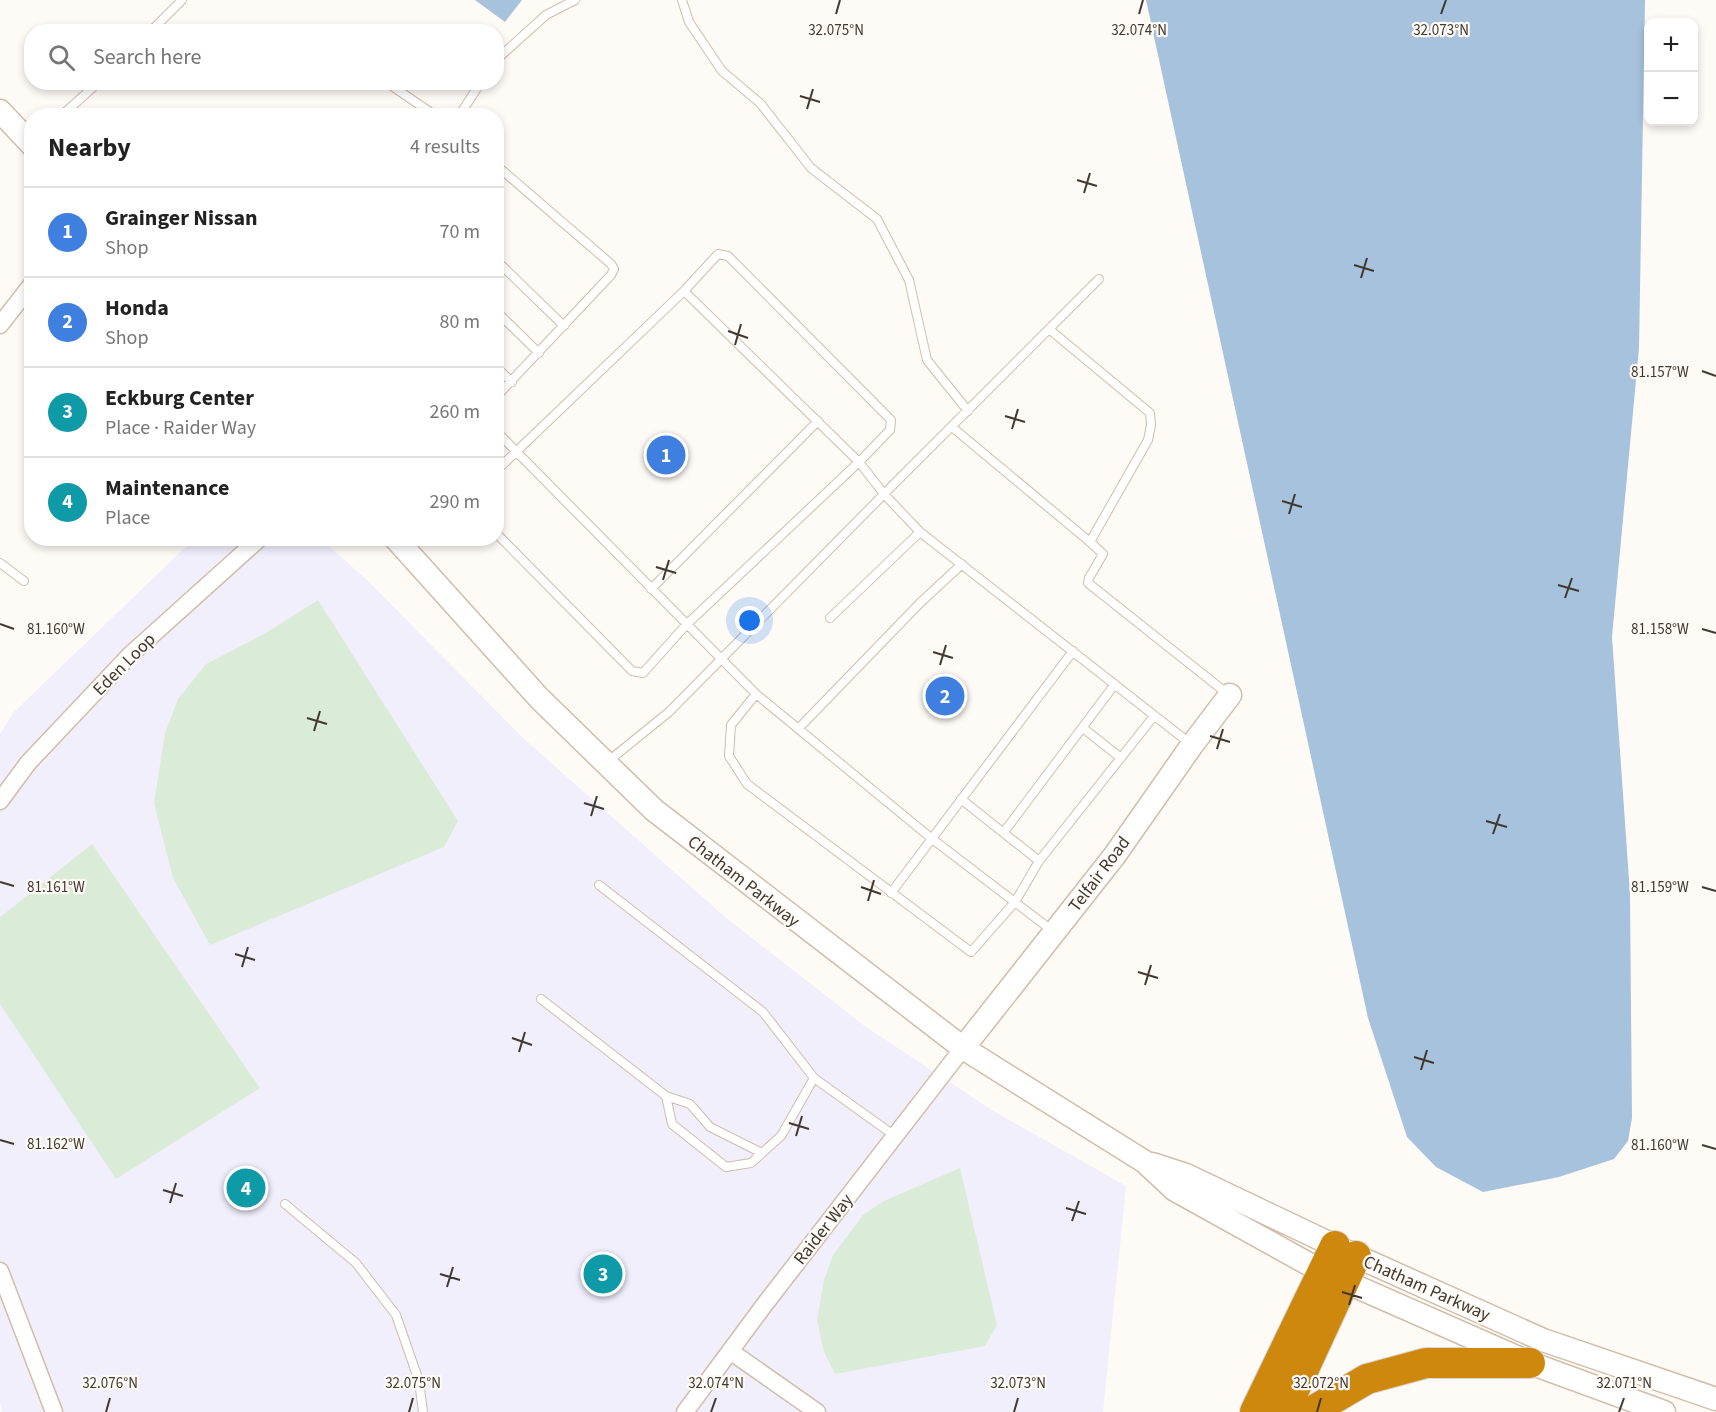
<!DOCTYPE html>
<meta charset="utf-8">
<style>
body{margin:0;font-family:"Source Sans 3",sans-serif;background:#f6f6f6;color:#222}
.controls{position:absolute;right:18px;top:18px;display:grid;overflow:hidden;border-radius:12px;box-shadow:0 3px 9px #0003}
.controls button{width:54px;height:54px;display:grid;place-items:center;padding:0;border:0;border-bottom:2px solid #e0e0e0;background:#fff;color:#222;font:30px sans-serif}
.you{position:absolute;left:750px;top:621px;width:21px;height:21px;margin:-15px;border:4px solid #fff;border-radius:50%;background:#1a73e8;box-shadow:0 0 0 9px #1a73e833}
.badge{display:grid;place-items:center;width:39px;height:39px;border-radius:50%;background:#2b71c2;color:#fff;font-size:20px;font-weight:700}
.pin{position:absolute;translate:-50% -50%;border:3px solid #fff;box-shadow:0 2px 6px #0006}
.list{margin:0;padding:0;list-style:none}
h2{display:flex;justify-content:space-between;align-items:center;height:78px;margin:0;padding:0 24px;font-size:26px}
h2 small{font-size:20px;font-weight:400;color:#767676}
.list li{display:grid;grid-template-columns:39px 1fr auto;gap:18px;align-items:center;box-sizing:border-box;height:90px;padding:0 24px;border-top:2px solid #e0e0e0}
.list b{display:block;font-size:22px;white-space:nowrap}
.list p{margin:0;font-size:20px;white-space:nowrap;color:#767676}
.list em{font-size:20px;font-style:normal;color:#767676}
.icon{flex:none;width:33px;height:33px;fill:none;stroke:currentColor;stroke-width:2;stroke-linecap:round;stroke-linejoin:round}
.map{position:relative;flex:none;width:1716px;height:1412px;overflow:hidden}
.search{position:absolute;background:#fff;box-shadow:0 3px 9px #0003;left:24px;top:24px;width:480px;height:66px;display:flex;align-items:center;gap:15px;box-sizing:border-box;padding:0 21px;border-radius:24px;color:#767676;font-size:22px}
.panel{position:absolute;background:#fff;box-shadow:0 3px 9px #0003;left:24px;top:108px;width:480px;height:438px;border-radius:24px}
.map>svg:first-child{display:block}
.education{fill:#f1effc}
.green{fill:#daecd7}
.water{fill:#a7c2dc}
.lines{fill:none;stroke-linecap:round;stroke-linejoin:round}
.lane-casing{stroke:#d1bda8;stroke-width:10}
.street-casing{stroke:#d1bda8;stroke-width:19}
.secondary-casing{stroke:#d1bda8;stroke-width:25}
.highway-casing{stroke:#d9d7d6;stroke-width:32}
.lane{stroke:#fff;stroke-width:8}
.street{stroke:#fff;stroke-width:16}
.secondary{stroke:#fff;stroke-width:22}
.highway{stroke:#ce880e;stroke-width:30}
.ticks{fill:none;stroke:#413830;stroke-width:2}
.labels{text-anchor:middle;stroke-width:4.5;stroke-linejoin:round;paint-order:stroke}
.street-label{font-size:18px;fill:#413830;stroke:#fefaf6}
.ticks-label{font-size:15px;text-anchor:middle;fill:#413830;stroke:#fefaf6;stroke-width:4.5;stroke-linejoin:round;paint-order:stroke}
</style>
<div class="map">
<svg width="1716" height="1412" viewBox="0 0 1716 1412">
<rect width="100%" height="100%" fill="#fefaf6"/>
<!-- education -->
<path class="education" d="M194,539H321L367,580L522,737L725,917L866,1027L995,1112L1126,1186L1103,1412H2L0,1403V734L14,712Z"/>
<!-- green -->
<path class="green" d="M318,600L458,821L444,847L210,945L173,878L154,803L165,733L178,699L206,664L266,633Z
M92,844L260,1088L116,1179L0,1004V917Z
M960,1168L997,1325L985,1346L835,1374L824,1352L817,1320L824,1280L833,1255L863,1215L884,1201Z"/>
<!-- water -->
<path class="water" d="M475,0H522L505,22Z
M1146,0H1645L1639,348L1612,637L1630,894L1632,1118L1628,1141L1614,1159L1559,1177L1483,1192L1436,1167L1407,1137L1368,1018Z"/>
<g class="lines">
<!-- lane casing -->
<g class="lane-casing">
<path id="lane" d="M682,0L689,22L722,71L760,103L811,168L877,219L909,280L927,360L968,411
M150,32L182,0
M496,60L546,15L575,0
M386,82L436,116
M61,116L99,82
M459,116L481,82
M496,165L611,264L614,269L611,275L496,397
M496,260L564,326
M684,291L859,462L884,494L1099,279
M496,311L539,353
M1049,329L1150,413L1151,425L1148,440L1090,542L1103,554L1089,578L1088,583L1229,695
M496,367L512,382
M952,427L1090,542
M496,431L756,694L931,838L1054,932
M496,471L684,291L718,254L728,256L891,420L890,430L859,462L686,625L643,673L632,671L496,533
M0,563L24,581
M651,589L818,421
M830,618L920,532
M756,694L731,725L729,756L747,784L971,952L1015,902L1039,861L1154,716
M1083,728L1121,758
M798,729L920,603L962,564
M606,763L669,712L884,494L920,532L1192,745
M961,799L1039,861
M1004,832L1115,684
M599,885L763,1012L814,1078L895,1136
M891,893L1073,651
M541,999L666,1096L672,1124L726,1167L751,1163L781,1136L814,1078
M666,1096L690,1104L710,1127L762,1153
M285,1204L356,1263L396,1315L419,1381L423,1412"/>
</g>
<!-- street casing -->
<g class="street-casing">
<path id="street" d="M0,325L32,284
M0,801L28,763L130,655L260,538
M0,1271L54,1412
M730,1351L817,1412
M685,1412L765,1304L963,1048"/>
</g>
<!-- secondary casing -->
<g class="secondary-casing">
<path id="secondary" d="M0,111L32,145
M395,538L539,698L654,810L963,1048L1145,1162L1175,1190L1323,1272L1530,1363L1664,1412
M963,1048L1115,855L1192,745L1230,695
M1152,1164L1186,1175L1356,1256L1543,1340L1716,1399"/>
</g>
<!-- highway casing -->
<g class="highway-casing">
<path id="highway" d="M1255,1412L1335,1246
M1284,1412L1356,1256
M1311,1412L1367,1379L1426,1363H1530"/>
</g>
<!-- lane -->
<use href="#lane" class="lane"/>
<!-- street -->
<use href="#street" class="street"/>
<!-- secondary -->
<use href="#secondary" class="secondary"/>
<!-- highway -->
<use href="#highway" class="highway"/>
</g>
<!-- ticks -->
<path class="ticks" d="M836,14L840,0M1139,14L1143,0M1441,14L1446,0M800,96L820,102M807,109L813,89M1077,180L1097,186M1084,193L1090,173M1354,265L1374,271M1361,278L1367,258M728,331L748,338M735,345L741,324M1702,371L1716,376M1005,416L1025,422M1012,429L1018,409M1282,501L1302,507M1289,514L1295,494M656,567L676,573M663,580L669,560M1558,585L1579,591M1565,598L1572,578M0,624L14,629M1702,629L1716,633M933,652L953,658M940,665L946,645M307,718L327,724M314,731L320,711M1210,736L1230,742M1217,749L1223,729M584,803L604,809M591,816L597,796M1486,821L1507,827M1493,834L1500,814M0,882L14,886M861,887L881,894M1702,887L1716,891M868,901L874,880M235,954L255,960M242,967L248,947M1138,972L1158,978M1145,985L1151,965M512,1038L532,1045M519,1052L525,1032M1414,1057L1434,1063M1421,1070L1427,1050M789,1123L809,1129M796,1136L802,1116M0,1140L14,1144M1702,1145L1716,1149M163,1190L183,1196M170,1203L176,1183M1066,1208L1086,1214M1072,1221L1079,1201M440,1274L460,1280M447,1287L453,1267M1342,1292L1362,1298M1349,1305L1355,1285M106,1412L110,1398M409,1412L413,1398M711,1412L716,1398M1014,1412L1018,1398M1317,1412L1321,1398M1619,1412L1624,1398"/>
<g class="labels">
<!-- street labels -->
<g class="street-label">
<text transform="translate(124 664) rotate(-45)" y="6">Eden Loop</text>
<text transform="translate(1099 874) rotate(-53)" y="6">Telfair Road</text>
<text transform="translate(744 881) rotate(38)" y="6">Chatham Parkway</text>
<text transform="translate(823 1229) rotate(-52)" y="6">Raider Way</text>
<text transform="translate(1427 1288) rotate(24)" y="6">Chatham Parkway</text>
</g>
</g>
<g class="ticks-label">
<text x="836" y="35">32.075°N</text>
<text x="1139" y="35">32.074°N</text>
<text x="1441" y="35">32.073°N</text>
<text x="1660" y="377">81.157°W</text>
<text x="56" y="634">81.160°W</text>
<text x="1660" y="634">81.158°W</text>
<text x="56" y="892">81.161°W</text>
<text x="1660" y="892">81.159°W</text>
<text x="56" y="1149">81.162°W</text>
<text x="1660" y="1150">81.160°W</text>
<text x="110" y="1388">32.076°N</text>
<text x="413" y="1388">32.075°N</text>
<text x="716" y="1388">32.074°N</text>
<text x="1018" y="1388">32.073°N</text>
<text x="1321" y="1388">32.072°N</text>
<text x="1624" y="1388">32.071°N</text>
</g>
</svg>
<div class="controls">
<button>+</button>
<button>−</button>
</div>
<div class="you"></div>
<div class="pin badge" style="left:666px;top:455px;background:#3f7fe0">1</div>
<div class="pin badge" style="left:945px;top:696px;background:#3f7fe0">2</div>
<div class="pin badge" style="left:603px;top:1274px;background:#0f9aa8">3</div>
<div class="pin badge" style="left:246px;top:1188px;background:#0f9aa8">4</div>
<div class="search"><svg class="icon" aria-label="search" viewBox="0 0 24 24"><circle cx="10" cy="10" r="6"/><path d="M15 15l6 6"/></svg>Search here</div>
<section class="panel">
<h2>Nearby<small>4 results</small></h2>
<ul class="list">
<li><span class="badge" style="background:#3f7fe0">1</span><div><b>Grainger Nissan</b><p>Shop</p></div><em>70 m</em></li>
<li><span class="badge" style="background:#3f7fe0">2</span><div><b>Honda</b><p>Shop</p></div><em>80 m</em></li>
<li><span class="badge" style="background:#0f9aa8">3</span><div><b>Eckburg Center</b><p>Place · Raider Way</p></div><em>260 m</em></li>
<li><span class="badge" style="background:#0f9aa8">4</span><div><b>Maintenance</b><p>Place</p></div><em>290 m</em></li>
</ul>
</section>
</div>
